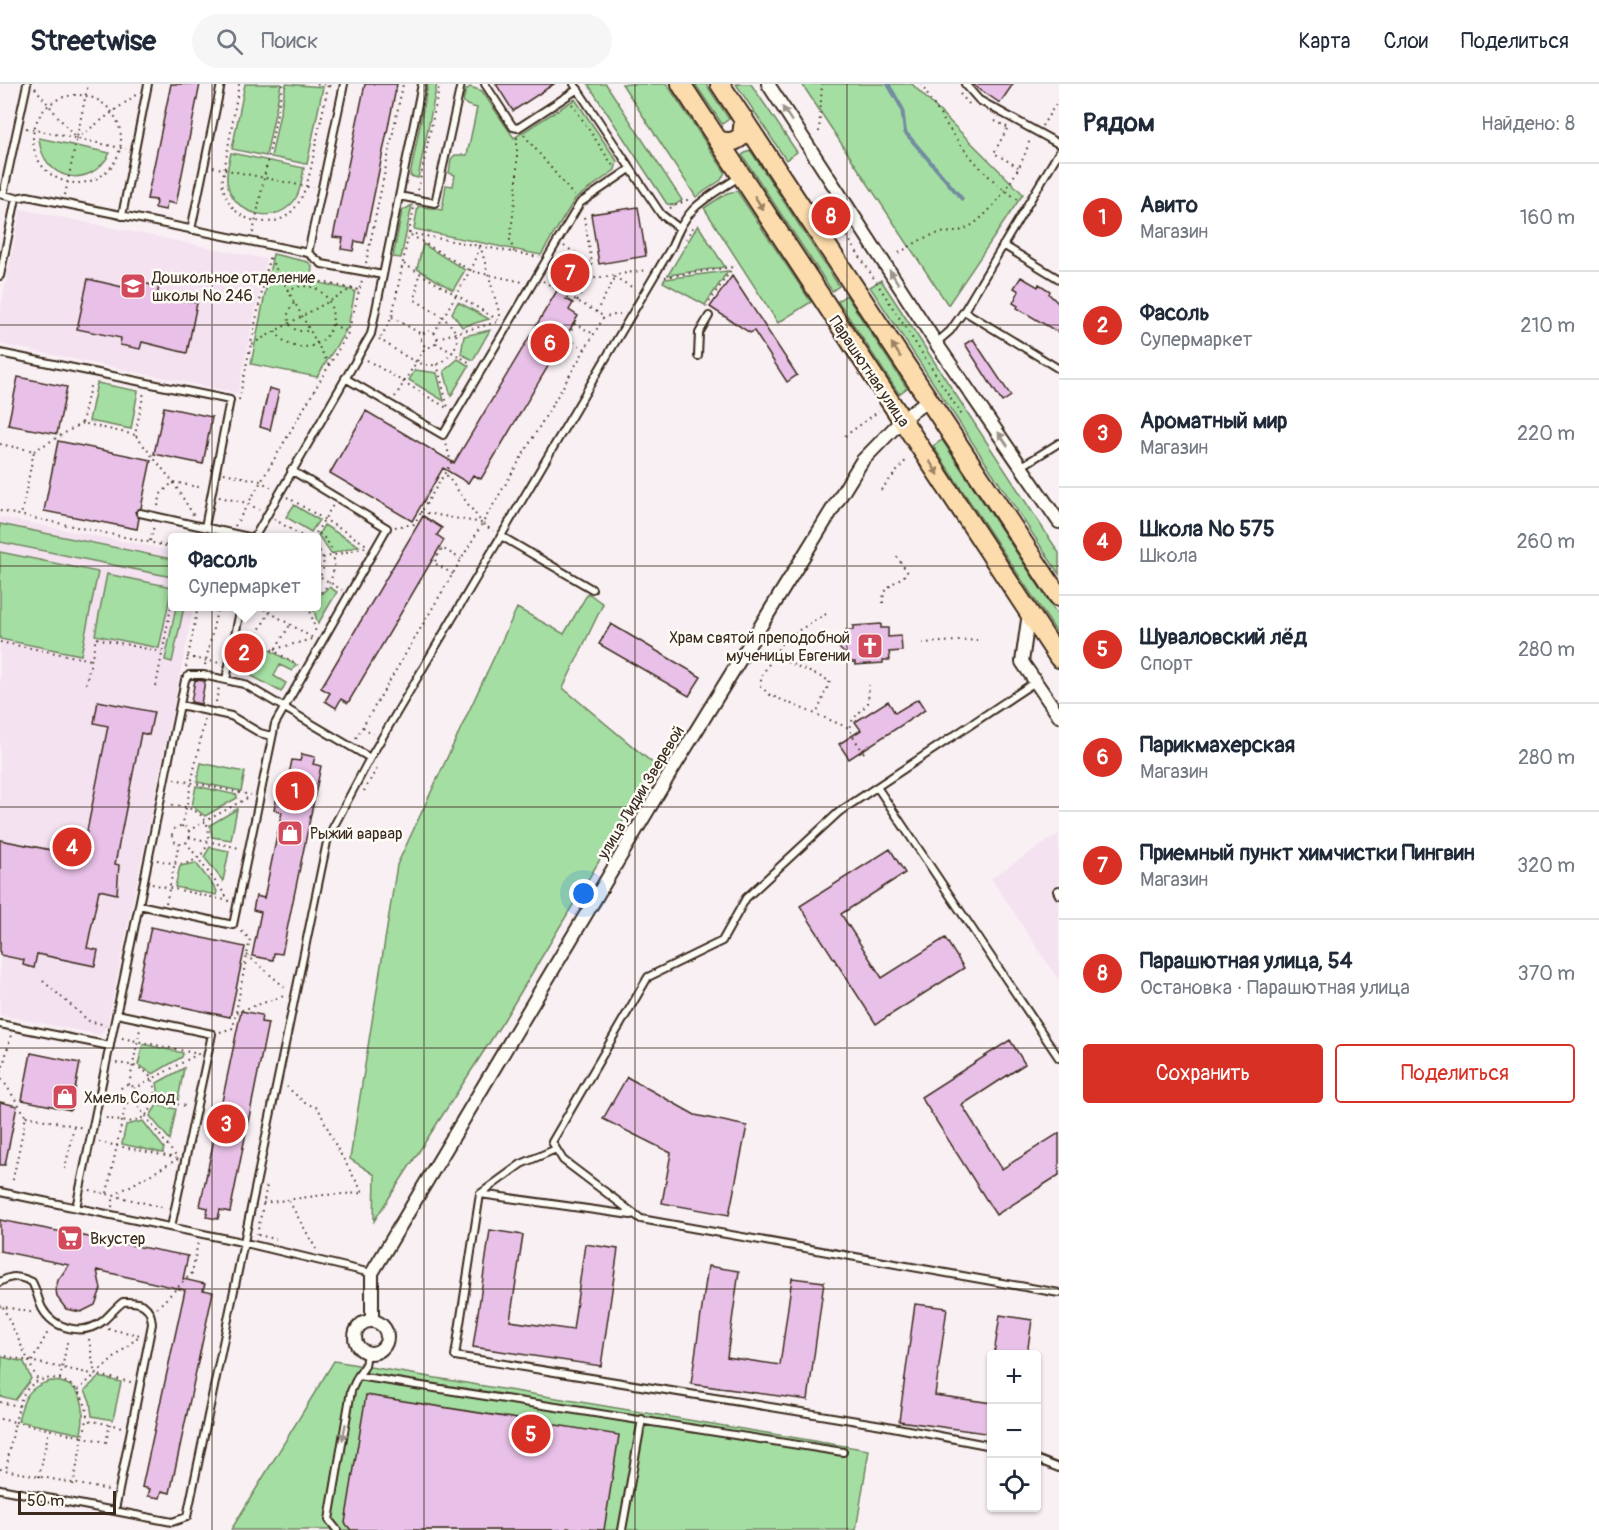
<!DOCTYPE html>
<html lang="ru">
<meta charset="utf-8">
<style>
body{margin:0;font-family:Pangolin,sans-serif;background:#f6f6f7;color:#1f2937}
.controls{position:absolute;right:18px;bottom:18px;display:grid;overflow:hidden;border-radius:6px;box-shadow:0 2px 4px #0004}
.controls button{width:54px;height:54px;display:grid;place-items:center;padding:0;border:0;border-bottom:2px solid #e0e1e3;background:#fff;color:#1f2937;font:30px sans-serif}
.scale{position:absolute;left:18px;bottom:15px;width:98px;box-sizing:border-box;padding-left:6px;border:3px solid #3b2a1e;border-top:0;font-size:16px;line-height:21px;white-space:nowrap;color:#3b2a1e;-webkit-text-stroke:4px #fdfcf7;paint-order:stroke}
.you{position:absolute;left:584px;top:810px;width:21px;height:21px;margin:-15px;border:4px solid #fff;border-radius:50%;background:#1a73e8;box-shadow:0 0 0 9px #1a73e833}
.badge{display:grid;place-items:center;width:39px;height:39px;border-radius:50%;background:#d93025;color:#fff;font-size:20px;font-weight:700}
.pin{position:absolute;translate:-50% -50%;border:3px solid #fff;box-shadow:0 2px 6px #0006}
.popup{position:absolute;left:168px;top:449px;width:153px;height:78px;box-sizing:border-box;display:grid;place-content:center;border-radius:6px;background:#fff;filter:drop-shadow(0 2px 4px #0005);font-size:20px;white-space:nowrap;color:#747a83}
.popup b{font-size:22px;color:#1f2937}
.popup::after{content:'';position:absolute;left:50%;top:100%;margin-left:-12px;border:12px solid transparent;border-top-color:#fff}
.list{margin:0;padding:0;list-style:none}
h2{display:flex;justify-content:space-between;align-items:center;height:78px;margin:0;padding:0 24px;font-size:26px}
h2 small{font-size:20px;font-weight:400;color:#747a83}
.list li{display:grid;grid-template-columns:39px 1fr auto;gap:18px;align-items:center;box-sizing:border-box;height:108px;padding:0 24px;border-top:2px solid #e0e1e3}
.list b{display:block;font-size:22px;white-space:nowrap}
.list p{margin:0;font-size:20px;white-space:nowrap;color:#747a83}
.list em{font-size:20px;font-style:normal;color:#747a83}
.actions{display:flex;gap:12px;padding:18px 24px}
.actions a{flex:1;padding:14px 0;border:2px solid #d93025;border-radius:6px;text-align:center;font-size:21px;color:#d93025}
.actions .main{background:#d93025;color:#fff}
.icon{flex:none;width:33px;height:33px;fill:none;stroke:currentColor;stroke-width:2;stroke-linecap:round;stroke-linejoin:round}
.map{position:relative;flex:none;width:1059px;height:1446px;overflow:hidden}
header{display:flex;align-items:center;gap:36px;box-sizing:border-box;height:84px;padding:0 30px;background:#fff;border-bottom:2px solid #e0e1e3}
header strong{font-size:28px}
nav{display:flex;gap:33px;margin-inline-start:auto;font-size:21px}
.search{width:420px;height:54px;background:#f6f6f7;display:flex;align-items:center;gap:15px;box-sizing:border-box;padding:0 21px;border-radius:33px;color:#747a83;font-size:22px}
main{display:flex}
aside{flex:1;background:#fff}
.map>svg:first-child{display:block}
.built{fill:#f4e2f0}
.green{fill:#a5dea3;stroke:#708460;stroke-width:1.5}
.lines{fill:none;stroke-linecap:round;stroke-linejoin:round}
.stream{stroke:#728ca0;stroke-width:4}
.building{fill:#e9c0e7;stroke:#3b2a1e;stroke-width:1.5}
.lane-casing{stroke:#3b2a1e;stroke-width:10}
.street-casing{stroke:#3b2a1e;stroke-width:16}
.primary-casing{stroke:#3b2a1e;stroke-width:22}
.path{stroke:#3b2a1e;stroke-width:2;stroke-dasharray:1.5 4.5;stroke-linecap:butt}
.lane{stroke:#fdfcf7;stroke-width:6}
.street{stroke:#fdfcf7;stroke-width:12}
.primary{stroke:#fcdcac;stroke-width:18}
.oneway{fill:#9c938a}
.oneway2{fill:#9c8365}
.grid{fill:none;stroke:#3b2a1e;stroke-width:1.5;stroke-opacity:0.55}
.labels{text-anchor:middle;stroke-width:5;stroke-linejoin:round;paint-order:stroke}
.poi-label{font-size:16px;fill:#3b2a1e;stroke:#fdfcf7;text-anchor:start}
.street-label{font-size:16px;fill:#3b2a1e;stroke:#fdfcf7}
</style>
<header>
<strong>Streetwise</strong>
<div class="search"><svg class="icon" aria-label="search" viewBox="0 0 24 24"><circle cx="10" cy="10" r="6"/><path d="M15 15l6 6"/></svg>Поиск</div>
<nav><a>Карта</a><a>Слои</a><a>Поделиться</a></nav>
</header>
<main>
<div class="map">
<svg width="1059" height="1446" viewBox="0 0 1059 1446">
<rect width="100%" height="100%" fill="#f9f0f4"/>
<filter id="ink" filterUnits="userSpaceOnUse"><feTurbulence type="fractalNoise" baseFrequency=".0167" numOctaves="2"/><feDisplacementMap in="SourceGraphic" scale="12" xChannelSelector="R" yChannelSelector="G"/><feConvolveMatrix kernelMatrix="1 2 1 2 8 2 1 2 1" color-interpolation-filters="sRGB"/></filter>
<g filter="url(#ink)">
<!-- built -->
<path class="built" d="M21,125L266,175L238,309L0,260V228Z
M0,433L172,467V522L194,523L107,941L101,951L0,931Z
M1059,750V897L991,794Z"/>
<!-- green -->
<path class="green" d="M245,0H281L266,72L232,65Z
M286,0L323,3L307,80L271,73Z
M428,0H437L418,94L410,92Z
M588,0H606L682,116L675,121L667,120Z
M622,0H667L725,88L721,96L696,113Z
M695,0H706L729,35L722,40Z
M736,0H751L797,68L786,76Z
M802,0H912L1023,110L948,221Z
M470,3L482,7L514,54L575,15L617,77L615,86L575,115L541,171L414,145L418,122L442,126L446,101L453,102L455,91L449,89L451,75L455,71H467L477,24L467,21L463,17L466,6Z
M39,54L110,69C90,107 42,97 39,54Z
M750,66L839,202L832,207L742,71Z
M231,69L304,84C302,93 301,104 297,112C280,144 231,132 227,97C226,88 229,78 231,69Z
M737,107L811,218L778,239L704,124L727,109Z
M412,121L401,174L393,173L402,127Z
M698,141L725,183L668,191Z
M423,160L465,186L453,206L417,185Z
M273,170L308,178L312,182L311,197L355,207L348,243L317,293L251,280Z
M728,187L705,221L663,198L665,195Z
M881,196L1059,469V490L870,203Z
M846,211L907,304L899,310L838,217Z
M458,218L489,235L462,243L452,229Z
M490,246L473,276L461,270L464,252Z
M458,275L469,282L451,312L444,287Z
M415,286L437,289L444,317L409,296Z
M97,299L138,307L131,345L89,337Z
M942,356L1059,533V552L933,362Z
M294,421L319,436L311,448L286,433Z
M0,440L172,475V493L0,458Z
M324,441L359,462L331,470L318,451Z
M0,468L98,488L81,571L0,555Z
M107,490L172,503L159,564L95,551Z
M329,503L337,508L318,540L313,523L316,522V514Z
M588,509L603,520L563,604L656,682L504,936L374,1137L375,1091L350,1075L397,781L517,524L564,550Z
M176,523H184L172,578L165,576Z
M247,553L296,581L292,587L280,581L274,592L286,599L281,608L252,592L263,574L246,563Z
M201,679L245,688L241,707L197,698Z
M196,702L237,711V714L205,732L192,722Z
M237,725L231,756L212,753L210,741Z
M210,763L229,767L223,797L204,773Z
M196,779L217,807L216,811L175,803L180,782Z
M143,960L183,969L182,973L153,990L138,981Z
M184,984L178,1016L159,1012L157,999Z
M157,1021L176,1025L170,1056L150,1032Z
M143,1037L164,1064L163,1069L122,1060L126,1041Z
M2,1273L24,1278L31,1295L15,1316L0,1312Z
M334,1277L869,1366L856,1446H231Z
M99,1293L121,1298L113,1336L92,1332L90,1317L85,1306Z
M51,1297C85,1298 86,1324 81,1350L18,1337C23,1315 28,1302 51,1297Z"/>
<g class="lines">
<!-- stream -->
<path class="stream" d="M888,0L902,24L905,48L962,115"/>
</g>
<!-- building -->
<path class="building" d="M171,0H200L176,120L167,118L166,126L155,124L156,116L147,115Z
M365,0H397L364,159L355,157L353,167L341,165L343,154L333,153Z
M496,0H554L513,27Z
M972,0H1013L1000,19Z
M638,123L646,172L599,180L591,130Z
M567,170L586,181L566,215L573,219L569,226L578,232L481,395L473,391L468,399L443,384L412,437L330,389L366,327L454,379L561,200L552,195Z
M732,192L797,291L787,298L754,247L750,249L710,223Z
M1021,193L1038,203L1039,200L1050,207L1049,210L1059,220V249L1017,224L1018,222L1013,219L1019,207L1014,204Z
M88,195L131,205L132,196L159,203L157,211L197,219L187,269L142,258L140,265L120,261L121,254L77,245Z
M973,255L1011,312L1002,318L965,260Z
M18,293L67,303L57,350L8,341Z
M269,304L279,307L270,346L260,343Z
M164,323L212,333L203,380L154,370Z
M58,357L151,376L141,424L135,428L139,434L137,445L44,427Z
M423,432L442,444L437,451L444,456L348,619L341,615L336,624L325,617L330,609L321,604Z
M611,540L701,593L689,612L599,560Z
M881,540V544H888V553L901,552L902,567L889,568L890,576H883V579L855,581V578H848V573L839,564L841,556L847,552L846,546H853V542Z
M195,596L205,597L201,620L191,618Z
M918,615L925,626L849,675L839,660L861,646L855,638L888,617L895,629Z
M98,617L154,628L149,651L141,649L115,780L119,781L117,810L99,806L87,864L98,866L95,882L37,870L34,884L23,881L24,876L0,871V756L82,772L108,642L94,639Z
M302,670L315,673L313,680L321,682L282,870L274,869L273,876L252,872L261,828L253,826L256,812L264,814L282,728L274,726L277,713L284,715L292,676L300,677Z
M890,765L905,789L841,830L882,894L945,854L964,884L876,940L800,822Z
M151,843L245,863L230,933L136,913Z
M241,927L262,931L261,938L268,939L230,1128L220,1126L218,1135L206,1133L208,1124L200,1122Z
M1010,956L1025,980L962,1021L1002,1085L1059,1049V1091L996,1131L921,1013Z
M31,969L80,979L71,1026L22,1016Z
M627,993L695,1031L747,1042L729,1131L662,1119L671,1069L603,1035Z
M0,1018L17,1022L5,1081H0Z
M0,1136L188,1172L183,1195L205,1200L203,1206L213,1208L170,1409L162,1407L160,1414L148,1412L150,1405L142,1403L185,1206L97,1186L101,1205L95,1221L81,1228L66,1225L57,1213L56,1205L58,1196L69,1181L0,1167Z
M490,1146L523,1151L510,1237L573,1246L585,1160L618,1165L601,1282L473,1263Z
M708,1182L739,1187L727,1273L780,1281L792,1194L824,1198L808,1316L691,1300Z
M915,1220L947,1224L935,1311L992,1319V1350L899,1337Z
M1000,1231L1032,1236L1027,1270H994Z
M366,1311L619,1351L604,1446L567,1444V1446H351L345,1439Z"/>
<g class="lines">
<!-- lane casing -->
<g class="lane-casing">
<path id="lane" d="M485,0L513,43L518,44L578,5
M574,0L661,130L679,144
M965,0L979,16L1059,60
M0,110L16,114L27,112L308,169L322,180L383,191L422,0
M3,111L27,0
M399,112L435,119L461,0
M122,132L148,0
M191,146L221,0
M1003,161L1059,195
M308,169L344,0
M0,192L16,114
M964,227L1059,285
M936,259L950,247L964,227L1059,68
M0,269L230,316L205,443
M698,272L699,249L709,232
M345,294L443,351L580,119L630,85
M1022,382L1059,359
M140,429L253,454
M501,452L592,505
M254,454L371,250L383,191
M226,596L241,522
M1035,598L839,728L746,814L722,857L648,893L552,1058L563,1076L641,1135L1059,1209
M180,621L231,632L260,649L271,652
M877,703L1059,974
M1059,806L1057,807L1059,811
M139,821L185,596L189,591H203L244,600L370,674
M117,930L212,950L171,1143
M0,940L110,962
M556,1065L521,1080L480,1110L631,1131
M0,1108L237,1157L371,1189
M480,1110L455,1272L882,1341L992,1362
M76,1124L139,821L233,841L275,640L387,444L291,386
M0,1198C12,1191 20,1192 32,1198C37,1207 38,1216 42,1224C54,1246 84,1252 103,1237C110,1231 116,1223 123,1218C141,1217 151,1221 152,1240L115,1426
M367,1268L365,1282L358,1292L843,1368
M1036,1375L1059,1384
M0,1405L172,1438L187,1433L328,753L370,674L672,162C687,121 704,116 739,93
M337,1446L329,1436L351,1307L358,1292
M622,1446L642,1335"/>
</g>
<!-- street casing -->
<g class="street-casing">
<path id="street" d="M768,0L936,259L1059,438
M1029,529L1022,578L1059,632
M372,1236V1189L666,696L862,377L903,335L929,315
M355 1253a16 16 0 1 1 32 0a16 16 0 1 1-32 0Z"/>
</g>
<!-- primary casing -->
<g class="primary-casing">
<path id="primary" d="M681,0L1059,574
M720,0L1059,513
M717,55C727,60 734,59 742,52L744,35"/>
</g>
<!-- path -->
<path class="path" d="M239,0L222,99C226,116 234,131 252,136C303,149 309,93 316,59C320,39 325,20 328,0
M317,0L334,3
M921,0C947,43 975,88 1019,116
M35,4L76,55L137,10
M960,10L972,23
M33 55a44 44 0 1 1 88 0a44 44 0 1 1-88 0Z
M572,20L615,85
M995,37L1011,45
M1042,42L1059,15
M26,44L126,65
M1007,45L994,69L1018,83
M819,48L822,0
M524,51L574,112
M213,83L313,104
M418,106L440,0
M65,111L88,0
M821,112L963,333
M670,124L689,115
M584,133L592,179L590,195
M253,149L283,0
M409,149L539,173
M411,151L471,187L523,198
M686,155L695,140
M480,161L501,235
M564,162L590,178
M514,168L510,156L517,98V52
M899,169C912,161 925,152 940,149C946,148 953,149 959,147C989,139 1024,83 1030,54
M270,174L329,281
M366,179L403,0
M404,180L500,237
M280,189L359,206
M614,193L635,205
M665,193L733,183
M543,197L603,232
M577,217L590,195L646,186
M294,219L288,228L289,240L297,247H310
M706,223L733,183
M596,228L615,194
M392,233L423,251
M333,240L348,249
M275,247C282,257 290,263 302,263C351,263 338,184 287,206
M421 255a8 8 0 1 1 16 0a8 8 0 1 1-16 0Z
M434,249L475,178L480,161
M381,253L392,233L414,123
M437,254L498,238
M379,255C393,263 412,280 429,281C436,282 444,278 449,272C474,246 433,227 415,216L419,189
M436,259L472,280
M252,260L353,204
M585,265L567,254L575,240L594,250
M367,276L447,324
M437,280L448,324
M395,313L426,262
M239,316L270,170
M82,339L91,298
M136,352L173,398L194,432
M845,352L879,327
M0,360L34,367L21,432
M34,367L82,339L135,351L144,308
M224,389L260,397L272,404
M881,406L908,374
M219,413L247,419L259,426
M287,413L367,461
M158,422L161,410L173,398L203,404
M0,427L172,463
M421,428L482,439L445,389
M274,435L305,454
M483,440L493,447
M235,442L348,249L362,196
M395,443L414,440L451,379L446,359
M313,454L333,421
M150,457L154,442
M316,462C326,474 326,486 316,499
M323,474L366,463
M316,490L342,506
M453,490L434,479L442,464L461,475
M316,512C340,497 340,463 317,448
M883,519C882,503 896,498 908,489L895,470
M259,522L313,554
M309,522L316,549
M826,530L784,555L761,593V603L770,611L849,644
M246,550L298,581
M254,555L273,522
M0,558L91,576
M922,559L977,556
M276,564L290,541
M275,565L312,555
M187,573L220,579
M776,573L830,597L816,631
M205,581L218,522
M186,583L198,522
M86,600L96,554L162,568
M156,602L172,517
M216,618L219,603
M363,643L373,650
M356,654L604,233L620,230
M864,669C843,638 846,644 868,619L869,601
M174,695L251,711
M364,707L379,681
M172 751a9 9 0 1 1 18 0a9 9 0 1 1-18 0Z
M182,743L205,634
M188,747L249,713
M189,753L239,764
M186,758L229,816
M157,776C168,778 179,782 190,778C212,771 216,738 195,727C187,722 176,722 168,720
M152,800L229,817
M166,819L179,760
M247,871L288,906
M43,897L89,937L106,941
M236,928L287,911
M220,948L233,944L250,855L240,846
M122,954L199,970
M0,994L11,951
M2,995L26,1032L12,1100
M129,1001L140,945
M119 1010a9 9 0 1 1 18 0a9 9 0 1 1-18 0Z
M134,1005L198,970
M136,1012L186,1022
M26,1032L84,1044
M106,1034C116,1036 128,1040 138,1036C158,1028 162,998 143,986C135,981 125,980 116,979
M99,1058L176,1074
M65,1085L74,1042
M90,1106L166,1124
M107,1109L126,1018
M289,1117L316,1165
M263,1119L324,1111L363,1109L337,1064L318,1024L305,1019L287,1003
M112,1123L114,1111L178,1075L133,1016
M257,1151L267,1101
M258,1151L276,1155
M0,1222L35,1229
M3,1223L38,1297
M157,1224L192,1189L198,1158
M108,1245L140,1251
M89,1255L95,1290
M0,1271L131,1298
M32,1277L49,1246
M60,1295L68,1254
M78,1306L139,1252
M0,1318L19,1322L15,1338L83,1353L87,1336L122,1343
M19,1322C29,1278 89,1290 87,1336
M0,1335L15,1338L6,1386
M0,1385L109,1406
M39,1393L49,1346
M73,1401L83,1353L106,1358L110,1340"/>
<!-- lane -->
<use href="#lane" class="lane"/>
<!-- street -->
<use href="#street" class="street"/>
<!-- primary -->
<use href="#primary" class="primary"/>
</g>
<!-- one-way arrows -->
<defs><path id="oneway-solid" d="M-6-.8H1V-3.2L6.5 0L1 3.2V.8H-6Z" transform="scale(1.5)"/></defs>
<g class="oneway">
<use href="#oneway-solid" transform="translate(787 30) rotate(-123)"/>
<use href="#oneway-solid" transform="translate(894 193) rotate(-123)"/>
<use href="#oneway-solid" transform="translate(1003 355) rotate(-125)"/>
<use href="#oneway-solid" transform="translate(344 1348) rotate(101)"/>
</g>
<g class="oneway2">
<use href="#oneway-solid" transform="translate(759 119) rotate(57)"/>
<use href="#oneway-solid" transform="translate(896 266) rotate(-123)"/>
<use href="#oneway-solid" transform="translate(934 384) rotate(57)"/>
</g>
</g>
<!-- grid -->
<path class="grid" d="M212,0V1446M424,0V1446M635,0V1446M847,0V1446M0,241H1059M0,482H1059M0,723H1059M0,964H1059M0,1205H1059"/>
<!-- icons -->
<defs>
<g id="school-square" transform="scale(1.35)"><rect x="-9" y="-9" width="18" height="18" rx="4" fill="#d1495b" stroke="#fdfcf7"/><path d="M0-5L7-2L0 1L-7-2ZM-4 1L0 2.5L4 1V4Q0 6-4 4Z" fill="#fff"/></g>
<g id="church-square" transform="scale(1.35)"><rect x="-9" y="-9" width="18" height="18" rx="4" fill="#d1495b" stroke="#fdfcf7"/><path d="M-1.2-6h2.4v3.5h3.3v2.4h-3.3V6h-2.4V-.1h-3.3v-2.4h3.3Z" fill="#fff"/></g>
<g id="shop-square" transform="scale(1.35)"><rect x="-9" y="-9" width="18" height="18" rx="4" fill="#d1495b" stroke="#fdfcf7"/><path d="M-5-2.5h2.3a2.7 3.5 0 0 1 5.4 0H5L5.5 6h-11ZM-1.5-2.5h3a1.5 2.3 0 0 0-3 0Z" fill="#fff"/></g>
<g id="supermarket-square" transform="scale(1.35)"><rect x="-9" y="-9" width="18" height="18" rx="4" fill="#d1495b" stroke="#fdfcf7"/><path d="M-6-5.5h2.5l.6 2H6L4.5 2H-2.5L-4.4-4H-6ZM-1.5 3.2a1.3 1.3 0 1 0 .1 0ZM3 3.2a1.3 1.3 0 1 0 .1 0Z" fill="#fff"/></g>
</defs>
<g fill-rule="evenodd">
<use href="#school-square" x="133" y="202"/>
<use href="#church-square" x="870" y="562"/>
<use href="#shop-square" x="290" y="749"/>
<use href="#shop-square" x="65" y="1013"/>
<use href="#supermarket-square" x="70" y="1154"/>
</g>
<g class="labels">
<!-- poi labels -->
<g class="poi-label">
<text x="152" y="199">Дошкольное отделение<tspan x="152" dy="18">школы № 246</tspan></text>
<text x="850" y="559" text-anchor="end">Храм святой преподобной<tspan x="850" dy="18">мученицы Евгении</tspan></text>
<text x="310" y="755">Рыжий варвар</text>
<text x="84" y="1019">Хмель Солод</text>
<text x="90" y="1160">Вкустер</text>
</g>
<!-- street labels -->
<g class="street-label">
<text transform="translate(870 287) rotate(56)" y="6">Парашютная улица</text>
<text transform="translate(640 708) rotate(-59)" y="6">улица Лидии Зверевой</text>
</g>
</g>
</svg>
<div class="controls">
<button>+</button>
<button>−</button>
<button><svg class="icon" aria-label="locate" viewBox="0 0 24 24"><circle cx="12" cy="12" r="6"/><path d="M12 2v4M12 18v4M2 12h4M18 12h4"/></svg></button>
</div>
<div class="scale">50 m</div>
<div class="you"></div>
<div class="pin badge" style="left:295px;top:707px">1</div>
<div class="pin badge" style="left:244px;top:569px">2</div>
<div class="popup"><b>Фасоль</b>Супермаркет</div>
<div class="pin badge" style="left:226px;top:1040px">3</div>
<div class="pin badge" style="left:72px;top:763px">4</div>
<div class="pin badge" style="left:531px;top:1350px">5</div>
<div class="pin badge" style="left:550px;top:259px">6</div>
<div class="pin badge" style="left:570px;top:189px">7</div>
<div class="pin badge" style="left:831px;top:132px">8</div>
</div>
<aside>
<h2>Рядом<small>Найдено: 8</small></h2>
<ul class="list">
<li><span class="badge">1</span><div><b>Авито</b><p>Магазин</p></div><em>160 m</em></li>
<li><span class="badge">2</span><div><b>Фасоль</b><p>Супермаркет</p></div><em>210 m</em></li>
<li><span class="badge">3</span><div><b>Ароматный мир</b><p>Магазин</p></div><em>220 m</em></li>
<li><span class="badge">4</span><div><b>Школа № 575</b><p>Школа</p></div><em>260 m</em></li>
<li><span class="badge">5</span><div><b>Шуваловский лёд</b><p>Спорт</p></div><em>280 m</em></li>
<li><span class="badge">6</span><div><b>Парикмахерская</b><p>Магазин</p></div><em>280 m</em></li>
<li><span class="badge">7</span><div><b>Приемный пункт химчистки Пингвин</b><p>Магазин</p></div><em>320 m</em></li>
<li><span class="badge">8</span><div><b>Парашютная улица, 54</b><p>Остановка · Парашютная улица</p></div><em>370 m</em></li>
</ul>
<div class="actions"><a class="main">Сохранить</a><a>Поделиться</a></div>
</aside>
</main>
